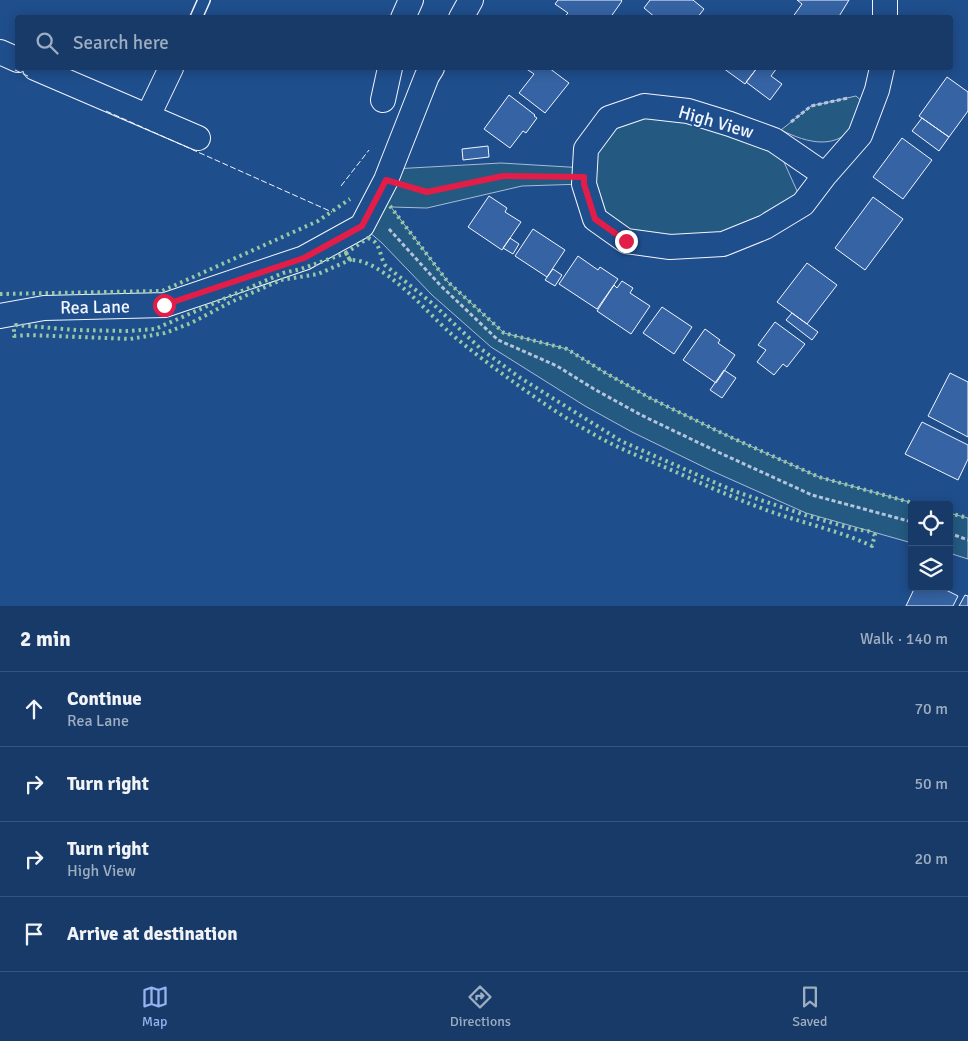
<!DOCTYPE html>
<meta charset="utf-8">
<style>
body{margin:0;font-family:Signika,sans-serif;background:#244571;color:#f1f3f6}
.controls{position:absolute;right:15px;bottom:15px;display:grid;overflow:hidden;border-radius:5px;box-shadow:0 2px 12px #0003}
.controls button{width:45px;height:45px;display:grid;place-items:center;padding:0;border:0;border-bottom:1px solid #36547d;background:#173a69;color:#f1f3f6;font:25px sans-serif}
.stop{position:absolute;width:15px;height:15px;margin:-11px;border:4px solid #e11d48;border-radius:50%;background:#fff}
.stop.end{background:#e11d48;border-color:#fff;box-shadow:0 1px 5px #0008}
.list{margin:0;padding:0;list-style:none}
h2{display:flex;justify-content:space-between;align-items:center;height:65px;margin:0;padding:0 20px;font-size:21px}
h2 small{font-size:16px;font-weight:400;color:#9eadc0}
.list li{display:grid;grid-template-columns:32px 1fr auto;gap:15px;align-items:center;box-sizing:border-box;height:75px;padding:0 20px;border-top:1px solid #36547d}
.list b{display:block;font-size:19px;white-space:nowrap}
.list p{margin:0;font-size:16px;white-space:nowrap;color:#9eadc0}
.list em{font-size:16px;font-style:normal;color:#9eadc0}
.icon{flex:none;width:28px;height:28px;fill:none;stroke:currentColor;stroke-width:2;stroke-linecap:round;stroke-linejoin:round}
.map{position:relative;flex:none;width:968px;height:606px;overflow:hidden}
.search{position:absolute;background:#173a69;box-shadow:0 2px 12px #0003;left:15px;right:15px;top:15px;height:55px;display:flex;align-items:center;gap:12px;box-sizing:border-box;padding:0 18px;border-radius:5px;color:#9eadc0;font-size:19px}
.sheet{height:365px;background:#173a69}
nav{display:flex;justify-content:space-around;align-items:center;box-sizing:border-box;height:70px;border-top:1px solid #36547d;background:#173a69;font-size:14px;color:#9eadc0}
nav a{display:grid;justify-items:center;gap:2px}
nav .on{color:#95b2f1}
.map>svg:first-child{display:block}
.green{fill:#245a82;stroke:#a8bbd7}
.building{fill:#3563a3;stroke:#f2f6ff}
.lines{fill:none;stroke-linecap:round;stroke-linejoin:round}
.service-casing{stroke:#f2f6ff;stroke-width:14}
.minor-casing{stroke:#f2f6ff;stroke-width:26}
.path{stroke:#b3c4dc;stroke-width:3;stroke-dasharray:4 2.5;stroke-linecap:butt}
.service{stroke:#1f4e8c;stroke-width:11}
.minor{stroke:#1f4e8c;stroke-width:24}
.hedge{stroke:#97c8a6;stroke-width:4;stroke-dasharray:2.5 4;stroke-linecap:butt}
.fence{stroke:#f2f6ff;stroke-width:1;stroke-dasharray:6 2.5;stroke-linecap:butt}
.route{stroke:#e11d48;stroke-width:6}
.labels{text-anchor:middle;stroke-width:4;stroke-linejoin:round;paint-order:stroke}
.street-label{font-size:18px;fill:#f2f6ff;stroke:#1f4e8c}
</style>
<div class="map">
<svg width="968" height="606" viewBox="0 0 968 606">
<rect width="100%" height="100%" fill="#1f4e8c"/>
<!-- green -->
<path class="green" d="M856,96L864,103C862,109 860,116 857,121C839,152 807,143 781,130L811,106Z
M644,106L774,140L803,204L723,244L626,241L584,184L522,186L427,208L391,207L448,282L504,333L567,349L604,372L650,398L728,436L819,477L920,505H912V543L806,513L712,471L632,432L585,406L491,347L432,295L382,243L362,226L393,169L501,163L585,168L586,149Z
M949,513L968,518V559L949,553Z"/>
<!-- building -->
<path class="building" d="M558,0H621L622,1L610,18H569L566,15L568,13L555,4Z
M650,0H693L704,9L697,18H656L644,8Z
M797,0H849L838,18H792L802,4Z
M525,68H549L569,83L545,113L519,93L534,74Z
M723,68H757L745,84Z
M757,68H777L771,76L782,84L770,100L746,82Z
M947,77L968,92V111L949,137L919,116Z
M509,95L535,115L534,116L537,118L526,133L523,131L510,148L484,129Z
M922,118L949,137L939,151L912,131Z
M902,138L932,160L903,199L873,177Z
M488,146L489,157L463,160L462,149Z
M489,196L507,208L505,212L521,222L502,250L468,227Z
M873,197L903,219L865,270L835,248Z
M533,229L565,250L547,277L515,256Z
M510,238L519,244L513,254L503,248Z
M578,256L598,270L600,267L618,279L597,309L559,284Z
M807,263L837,285L807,324L777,302Z
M553,269L562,275L555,286L545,280Z
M622,281L633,288L630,293L650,306L631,334L597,311L614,285L617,288Z
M662,307L692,327L674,354L643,333Z
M792,313L818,332L812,340L786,320Z
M775,322L805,344L787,367L783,364L774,375L757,362L766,350L758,345Z
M705,329L720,340L718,343L735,355L716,383L683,360Z
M724,370L736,378L722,398L710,390Z
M950,373L968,382V437L928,416Z
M922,422L968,445V459L958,480L905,454Z
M915,587H940L958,596L953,606H906Z
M965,595L968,596V606H959Z"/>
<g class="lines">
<!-- service casing -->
<g class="service-casing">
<path id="service" d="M196,18L204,0"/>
</g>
<!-- minor casing -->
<g class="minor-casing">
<path id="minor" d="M885,0V18
M403,18L411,0
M461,18L471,0
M0,52L18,60
M35,68L198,138
M383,100L390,68
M148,116L171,68
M825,175L774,140L730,124L688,111L644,106L609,118L586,149L584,184L595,219L626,241L670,247L723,244L765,227L803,204L825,175L860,135L877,90L882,68
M0,316L44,308L165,305L304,258L362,226L386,180L427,76L432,68"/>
</g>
<!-- path -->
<path class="path" d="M791,122L811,106L848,98
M410,187L427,192L503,176L561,177
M389,229L440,285L498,340L557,366L594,389L641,415L720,453L812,495L912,522
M949,533L968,540"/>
<!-- service -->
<use href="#service" class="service"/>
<!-- minor -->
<use href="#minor" class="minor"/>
<!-- hedge -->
<path class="hedge" d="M390,206L448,282L504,333L567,349L604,372L650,398L728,436L819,477L920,505
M368,238C381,242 379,255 385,265L433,304L481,349L519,377L621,441L734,491L805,515L853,529L868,531L875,535L872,546C836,529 797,522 761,508C729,496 698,482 667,468C640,457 613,446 588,431C556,413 526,391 497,370C481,358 464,345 449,332C427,312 381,258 350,260L346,253Z
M346,253L350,260L318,274L281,280L229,303L191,323L165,333L130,339L30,335L14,336V329L16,325L76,330L128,331L155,329L283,273L301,269Z
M0,294L162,291L318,221L350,199
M949,513L968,518"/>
<!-- fence -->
<path class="fence" d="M15,70L30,77
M106,111L332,212
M341,186L369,150"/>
</g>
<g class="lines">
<!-- route -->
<path class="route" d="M164,305L304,258L362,226L386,180L427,192L503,176L584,177V184L595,219L626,241"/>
</g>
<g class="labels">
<!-- street labels -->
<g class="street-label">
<text transform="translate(716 122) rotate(16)" y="6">High View</text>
<text transform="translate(95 307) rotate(-1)" y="6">Rea Lane</text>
</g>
</g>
</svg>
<div class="controls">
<button><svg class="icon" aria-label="locate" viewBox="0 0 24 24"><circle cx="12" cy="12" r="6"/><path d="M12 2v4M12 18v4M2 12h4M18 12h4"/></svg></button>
<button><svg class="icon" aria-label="layers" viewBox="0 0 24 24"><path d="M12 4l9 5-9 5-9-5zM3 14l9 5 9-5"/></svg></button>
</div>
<div class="stop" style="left:164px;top:305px"></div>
<div class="stop end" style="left:626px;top:241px"></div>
<div class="search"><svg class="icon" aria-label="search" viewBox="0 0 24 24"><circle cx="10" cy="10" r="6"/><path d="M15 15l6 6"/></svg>Search here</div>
</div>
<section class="sheet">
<h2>2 min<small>Walk · 140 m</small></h2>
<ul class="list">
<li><svg class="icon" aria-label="ahead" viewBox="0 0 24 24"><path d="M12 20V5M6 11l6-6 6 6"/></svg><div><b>Continue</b><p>Rea Lane</p></div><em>70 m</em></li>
<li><svg class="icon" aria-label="right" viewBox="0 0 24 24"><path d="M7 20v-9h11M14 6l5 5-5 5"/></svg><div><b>Turn right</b></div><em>50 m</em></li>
<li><svg class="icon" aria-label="right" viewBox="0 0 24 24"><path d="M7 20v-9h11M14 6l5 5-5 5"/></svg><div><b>Turn right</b><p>High View</p></div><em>20 m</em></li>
<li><svg class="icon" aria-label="arrive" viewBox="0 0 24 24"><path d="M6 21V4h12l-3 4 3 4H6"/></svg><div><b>Arrive at destination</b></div></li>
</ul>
</section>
<nav>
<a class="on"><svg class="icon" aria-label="map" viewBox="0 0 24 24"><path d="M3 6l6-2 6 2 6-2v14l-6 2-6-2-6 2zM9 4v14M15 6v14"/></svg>Map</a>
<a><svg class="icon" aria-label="directions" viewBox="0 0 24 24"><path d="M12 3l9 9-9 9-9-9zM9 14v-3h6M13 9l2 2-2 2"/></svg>Directions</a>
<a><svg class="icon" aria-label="saved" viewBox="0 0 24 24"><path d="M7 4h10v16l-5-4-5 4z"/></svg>Saved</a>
</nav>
